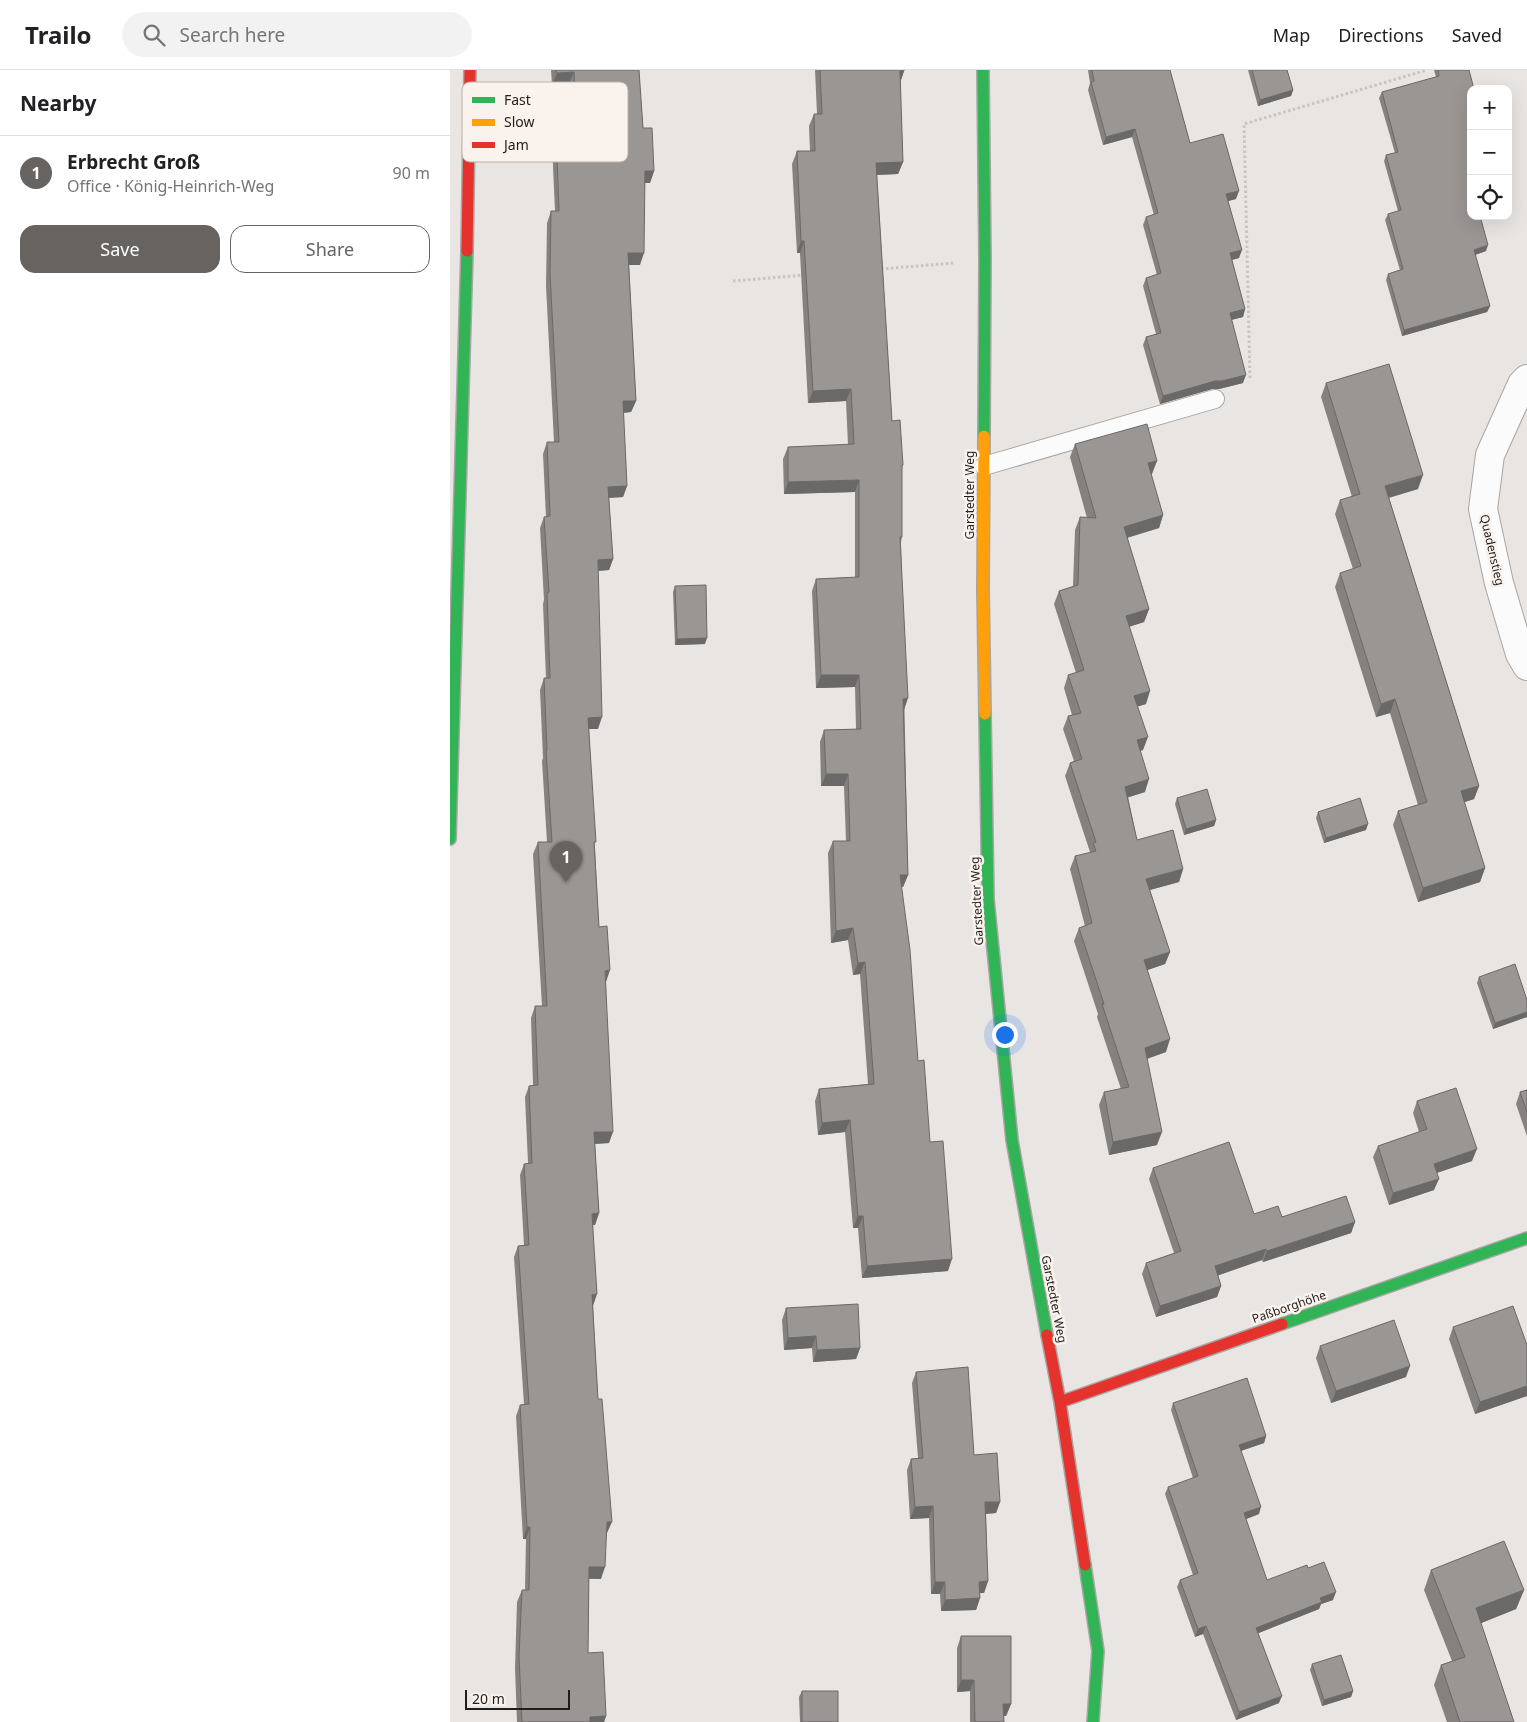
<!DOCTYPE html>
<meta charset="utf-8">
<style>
body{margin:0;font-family:"Noto Sans",sans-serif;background:#f2f2f2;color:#202124}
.controls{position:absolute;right:15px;top:15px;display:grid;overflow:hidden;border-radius:10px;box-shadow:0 5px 20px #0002}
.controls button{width:45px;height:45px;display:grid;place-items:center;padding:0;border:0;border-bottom:1px solid #e0e0e0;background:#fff;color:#202124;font:25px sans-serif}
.scale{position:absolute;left:15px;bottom:12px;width:105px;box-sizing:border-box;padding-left:5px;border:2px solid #201d1b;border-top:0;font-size:14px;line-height:18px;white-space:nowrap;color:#201d1b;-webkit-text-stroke:4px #faf2ec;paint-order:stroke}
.you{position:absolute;left:554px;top:964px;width:18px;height:18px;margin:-12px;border:4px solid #fff;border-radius:50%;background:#1a73e8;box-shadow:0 0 0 8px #1a73e833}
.badge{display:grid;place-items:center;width:32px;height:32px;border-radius:50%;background:#666361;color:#fff;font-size:16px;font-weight:700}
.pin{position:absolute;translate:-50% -41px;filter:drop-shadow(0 1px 2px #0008)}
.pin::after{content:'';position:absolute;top:26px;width:18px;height:15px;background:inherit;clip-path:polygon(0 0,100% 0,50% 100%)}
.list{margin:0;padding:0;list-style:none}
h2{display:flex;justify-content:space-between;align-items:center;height:65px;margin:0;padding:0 20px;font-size:21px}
h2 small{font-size:16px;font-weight:400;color:#757577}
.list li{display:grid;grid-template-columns:32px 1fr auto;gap:15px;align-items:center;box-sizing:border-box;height:75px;padding:0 20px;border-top:1px solid #e0e0e0}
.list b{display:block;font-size:19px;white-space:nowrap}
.list p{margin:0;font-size:16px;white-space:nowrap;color:#757577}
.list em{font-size:16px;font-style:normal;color:#757577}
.actions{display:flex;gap:10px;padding:15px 20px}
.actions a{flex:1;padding:11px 0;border:1px solid #666361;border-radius:15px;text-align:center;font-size:18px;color:#666361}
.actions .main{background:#666361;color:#fff}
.icon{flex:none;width:28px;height:28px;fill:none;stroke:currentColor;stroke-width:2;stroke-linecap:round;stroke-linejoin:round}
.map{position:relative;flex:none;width:1077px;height:1652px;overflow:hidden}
header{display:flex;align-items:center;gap:30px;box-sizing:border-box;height:70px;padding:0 25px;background:#fff;border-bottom:1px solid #e0e0e0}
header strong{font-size:24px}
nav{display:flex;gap:28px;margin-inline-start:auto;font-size:18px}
.search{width:350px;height:45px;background:#f2f2f2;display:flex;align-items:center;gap:12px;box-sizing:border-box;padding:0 18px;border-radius:28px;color:#757577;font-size:19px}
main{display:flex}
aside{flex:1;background:#fff}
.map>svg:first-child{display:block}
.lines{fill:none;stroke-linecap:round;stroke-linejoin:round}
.lane-casing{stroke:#a8a5a3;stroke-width:20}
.street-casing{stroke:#a8a5a3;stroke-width:30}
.fast-casing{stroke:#a8a5a3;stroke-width:14}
.slow-casing{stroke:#a8a5a3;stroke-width:14}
.jam-casing{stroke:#a8a5a3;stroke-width:14}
.path{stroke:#c6c5c4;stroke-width:3;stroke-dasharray:2.5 2.5;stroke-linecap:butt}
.lane{stroke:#fcfbfb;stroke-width:18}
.street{stroke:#fcfbfb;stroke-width:28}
.fast{stroke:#30b455;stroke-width:11}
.slow{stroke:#ff9f0a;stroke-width:11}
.jam{stroke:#e5322d;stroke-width:11}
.wall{fill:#84817f}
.shaded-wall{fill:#6b6968}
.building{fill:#999694;stroke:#6b6968}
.labels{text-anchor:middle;stroke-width:5;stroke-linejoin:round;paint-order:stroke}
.street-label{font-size:12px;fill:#201d1b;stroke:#faf2ec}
.key{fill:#faf2ec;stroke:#b9b2ad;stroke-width:1}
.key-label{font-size:14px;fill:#201d1b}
</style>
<header>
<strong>Trailo</strong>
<div class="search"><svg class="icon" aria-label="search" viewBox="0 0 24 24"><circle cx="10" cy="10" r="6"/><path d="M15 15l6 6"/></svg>Search here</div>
<nav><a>Map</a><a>Directions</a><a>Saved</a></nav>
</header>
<main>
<aside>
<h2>Nearby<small></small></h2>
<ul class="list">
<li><span class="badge">1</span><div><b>Erbrecht Groß</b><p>Office · König-Heinrich-Weg</p></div><em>90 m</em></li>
</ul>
<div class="actions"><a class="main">Save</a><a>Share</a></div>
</aside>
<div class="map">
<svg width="1077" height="1652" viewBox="0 0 1077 1652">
<rect width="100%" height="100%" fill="#e9e5e2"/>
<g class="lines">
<!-- lane casing -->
<g class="lane-casing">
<path id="lane" d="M534,396L765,329"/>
</g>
<!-- street casing -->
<g class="street-casing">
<path id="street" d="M1077,309L1072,314L1040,385L1033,439L1049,513L1070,584L1077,596"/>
</g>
<!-- fast casing -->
<g class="fast-casing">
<path id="fast" d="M533,0L535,190L534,366
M535,644L538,829L562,1070L597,1265
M0,769L17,181
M832,1254L1077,1168
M635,1495L648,1581L643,1652"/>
</g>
<!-- slow casing -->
<g class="slow-casing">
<path id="slow" d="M534,366L533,520L535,644"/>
</g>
<!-- jam casing -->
<g class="jam-casing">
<path id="jam" d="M17,181L20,0
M597,1265L610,1332L635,1495
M610,1332L832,1254"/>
</g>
<!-- path -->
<path class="path" d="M431,199L504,193
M283,211L355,205
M800,308L794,54L977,0"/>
<!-- lane -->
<use href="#lane" class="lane"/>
<!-- street -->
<use href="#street" class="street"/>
<!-- fast -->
<use href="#fast" class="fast"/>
<!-- slow -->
<use href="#slow" class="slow"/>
<!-- jam -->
<use href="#jam" class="jam"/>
</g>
<!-- wall -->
<path class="wall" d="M101,0H189L193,58L204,101L200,113H195L190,195H179L186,331L181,342L173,343L177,416L173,427L159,428L163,489L159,500L148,501V659H139L149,857L156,912L159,1073L145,1074L149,1143L145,1155H143V1236L148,1329L157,1463H156L151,1509H139L138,1583L156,1646L154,1652H67L65,1598L67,1532L72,1520H75L76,1469H73L66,1346L70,1335L74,1334L64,1187L68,1176L74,1175L70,1105L74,1094L78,1093L75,1027L79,1016L83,1015L81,948L85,936H92L83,784L88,772H97L92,691L93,688L90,620L94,608H96L93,534L94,530L90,458L94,447H96L93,384L97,372H104L96,216L97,153L101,141H105L102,74L106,62L122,61L119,13L102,15Z
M365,0H454V1L450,13L453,92L448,104L427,105L442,351L453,395L452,398V467L451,472L458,805L453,817H451L468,991L498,1201L412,1208L408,1158H403L395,1062L368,1065L365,1031L369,1019L418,1014L410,904L403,905L398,870L381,873L378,783L383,771H396L394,716H371L370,672L374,660L406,659L405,617L366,618L362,521L366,509L405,507V422L334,424L333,389L338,377L398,375L396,331L358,333L350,183H347L342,94L347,81H360L359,56L364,44H367Z
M638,0H720L740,73L786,129L778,131L789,188L782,190L795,239L793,247L781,250L793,313L769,319H762L710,334L693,275L696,267L706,264L693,216L696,208L707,205L693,155L696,147L704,145L682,67L653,75L638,20L640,13Z
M798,0H837L843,20L841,26L808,36Z
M984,0H1019L1021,19V146L1036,181L1025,185L1040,236L1037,242L952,266L936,210L938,204L950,200L935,150L938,144L948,141L934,91L936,85L945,83L929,28L932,22L986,7Z
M876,313L968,419L939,428L1029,716L1024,729L1014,732L1035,798L1030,812L968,832L943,755L948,741L968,735L940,643L926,647L885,517L890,503L903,499L885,444L890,430L902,427L871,327Z
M625,374L707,391L701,404L713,445L709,458L677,468L699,539L694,552L679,557L696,634L688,636L693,680L690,681L695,722L678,727L687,770L733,799L729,812L700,820L720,882L715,894L697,900L716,982L697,989L707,1075L659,1085L649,1035L654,1022L671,1019L647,947L648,944L624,871L629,858L635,856L620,799L625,786L640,783V782L615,706L620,693L624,691L613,659L618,646L622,645L614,618L618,605L626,603L604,534L609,521L623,516L625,460L630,447L637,448L620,387Z
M225,516L255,574L225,575L223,522Z
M727,728L766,750L764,756L734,765L725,734Z
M868,742L916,760L874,773L866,748Z
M1029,907L1077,930V947L1043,959L1027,913Z
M1077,1020V1066L1066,1034L1070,1022Z
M967,1031L1022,1091L987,1103L984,1120L939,1135L923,1087L928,1076L969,1062L963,1043Z
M703,1098L804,1144L905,1152L901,1163L813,1192L812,1190L768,1205L771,1216L767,1227L706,1247L692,1204L696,1193L724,1183L699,1109Z
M336,1238L410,1278L406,1289L363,1292L362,1278L334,1280L332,1250Z
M1003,1257L1077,1275V1326L1025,1344L999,1269Z
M870,1276L956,1307L881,1333L866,1288Z
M466,1302L524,1385L550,1432L546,1443L536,1444L538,1511L534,1523H530V1528L526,1540L491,1541L490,1524H481L479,1448L460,1449L457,1400L461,1389L468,1388L462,1313Z
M723,1333L816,1366L814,1373L791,1381L809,1444L796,1449L817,1510L858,1498L883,1530L871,1534L869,1539L808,1563L829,1633L786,1650L753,1564L745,1567L727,1517L730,1510L743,1505L715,1424L718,1417L743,1408L721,1340Z
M981,1500L1074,1520L1066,1539L1031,1553L1064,1652H997L984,1615L991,1595L1002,1591L974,1520Z
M511,1566L561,1634L556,1646H554V1652H520V1621L507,1622V1578Z
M862,1594L903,1621L901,1627L872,1636L860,1600Z
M352,1621L388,1652H350L349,1627Z"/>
<!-- shaded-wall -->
<path class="shaded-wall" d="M450,1H454L450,13Z
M124,2L119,13L102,15L107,3Z
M843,20L841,26L808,36L810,30Z
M685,59L682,67L653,75L656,67Z
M453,92L448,104L422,105L426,93Z
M195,101H204L200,113H191Z
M789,121L786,129L774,132L776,124Z
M351,171H354L350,183H347Z
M1038,175L1036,181L1022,186L1024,180Z
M792,180L789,188L777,191L780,183Z
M178,183H194L190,195H174Z
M1040,236L1037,242L952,266L954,260Z
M795,239L793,247L777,251L780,243Z
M796,305L793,313L769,319H762L710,334L713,326L765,311Z
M401,319L396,331L358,333L363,321Z
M173,331H186L181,342L168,343Z
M707,391L702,404L693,406L698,393Z
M973,405L968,419L930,430L935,416Z
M409,410L405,422L334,424L338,412Z
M177,416L173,427L154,428L158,417Z
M713,445L709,458L669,470L674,457Z
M163,489L159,500L143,501L148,490Z
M699,539L694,552L671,559L676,546Z
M257,568L255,574L225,575L227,569Z
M371,605H409L405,617L366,618Z
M700,621L696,634L680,639L684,626Z
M458,628L454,640L453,629Z
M945,629L940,643L926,647L931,634Z
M152,647L148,659H134L138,648Z
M698,667L693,680L682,683L687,670Z
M376,704H398L394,716H371Z
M699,709L695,722L670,730L675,717Z
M1029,716L1024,729L1006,735L1011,721Z
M766,750L764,756L734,765L736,759Z
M918,754L916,760L874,773L876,768Z
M1035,798L1030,812L968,832L973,818Z
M733,799L729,812L692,822L696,809Z
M450,805H458L453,817H445Z
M403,858L398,870L381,873L386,861Z
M720,882L715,894L689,903L694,890Z
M415,892L410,904L403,905L408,893Z
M160,900L156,912L155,901Z
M1077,942V947L1043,959L1045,953Z
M720,969L716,982L690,991L695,978Z
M400,1050L395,1062L368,1065L372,1053Z
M144,1062H163L159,1073L140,1074Z
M712,1062L707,1075L659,1085L663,1072Z
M1027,1079L1022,1091L980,1105L984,1094Z
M989,1109L984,1120L939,1135L943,1123Z
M149,1143L145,1155H138L142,1144Z
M408,1146H413L408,1158H403Z
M905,1152L901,1163L813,1192L817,1181Z
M816,1179L812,1190L761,1208L765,1196Z
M502,1189L498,1201L412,1208L417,1196Z
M771,1216L767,1227L706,1247L710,1236Z
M147,1224L143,1236L142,1225Z
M366,1266L362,1278L334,1280L338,1268Z
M410,1278L406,1289L363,1292L367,1280Z
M960,1296L956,1307L881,1333L886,1321Z
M1077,1316V1326L1025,1344L1030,1332Z
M816,1366L814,1373L787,1382L789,1375Z
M535,1432H550L546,1443L531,1444Z
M483,1436L479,1448L460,1449L465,1437Z
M811,1437L809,1444L791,1451L794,1443Z
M157,1452H162L157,1463L152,1464Z
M77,1457H80L76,1469H73Z
M139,1497H155L151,1509L135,1508Z
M538,1511L534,1523H525L529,1512Z
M485,1512H495L490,1524H481Z
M1074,1520L1066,1539L1019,1558L1026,1538Z
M886,1522L883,1530L871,1534L869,1539L804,1565L806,1558L870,1528Z
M530,1528L526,1540L491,1541L495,1530Z
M756,1556L753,1564L745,1567L748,1559Z
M511,1610H524L520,1621L507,1622Z
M903,1621L901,1627L872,1636L874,1630Z
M832,1626L829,1633L786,1650L789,1642Z
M553,1634H561L556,1646H549Z
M156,1646L154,1652H138L140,1647Z"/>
<!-- building -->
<path class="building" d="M106,0H189L193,58H202L204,101H195L194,183H178L186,331H173L177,416L158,417L163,489L148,490L152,647L138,648L146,772H144L149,857L157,856L160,900L155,901L163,1062H144L149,1143L142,1144L147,1224L142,1225L148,1329H152L162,1452H157L155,1497H139L138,1583L153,1582L156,1646L140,1647V1652H72L69,1586L72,1520H79L80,1457H77L70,1335L79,1334L68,1176L79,1175L74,1094L82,1093L79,1016L88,1015L85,936H97L88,772H102L96,680H97L94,608H100L97,523L99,522L94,447L100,446L97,372H109L100,204L101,141H109L106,62L127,61L124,2L107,3Z
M370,0H454V1H450L453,92L426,93L442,351L450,350L453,395H452V467H450L458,628L453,629L458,805H450L460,880L468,991L474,990L480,1072L493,1071L502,1189L417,1196L413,1146H408L400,1050L372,1053L369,1019L424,1014L415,892L408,893L403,858L386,861L383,771H400L398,704H376L374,660L411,659L409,605H371L366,509L409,507V410L338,412V377L404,374L401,319L363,321L354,171H351L347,81H365L364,44H372Z
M642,0H720L740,73L773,64L789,121L776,124L792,180L780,183L795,239L780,243L796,305L772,311H765L713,326L696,267L711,263L696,208L711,203L696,147L708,143L685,59L656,67L641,12L644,11Z
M802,0H837L843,20L810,30Z
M988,0H1019L1024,19H1021V146H1030L1038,175L1024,180L1040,236L954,260L938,204L953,199L938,144L951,140L936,85L948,82L932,22L989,6Z
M939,294L973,405L935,416L1029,716L1011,721L1035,798L973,818L948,741L977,732L945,629L931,634L890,503L911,496L890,430L910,424L876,313Z
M697,354L707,391L698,393L713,445L674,457L699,539L676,546L700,621L684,626L698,667L687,670L699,709L675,717L687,770L723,760L733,799L696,809L720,882L694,890L720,969L695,978L712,1062L663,1072L654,1022L679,1017L652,934H654L629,858L642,853L625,786L646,781L643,773L646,772L620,693L632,689L618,646L631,643L618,605L634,600L609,521L628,515L630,447L646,448L625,374Z
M256,515L257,568L227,569L225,516Z
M757,719L766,750L736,759L727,728Z
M910,728L918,754L876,768L868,742Z
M1065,894L1077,930V942L1045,953L1029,907Z
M1006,1018L1027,1079L984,1094L989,1109L943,1123L928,1076L977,1059L967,1031Z
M1077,1020V1042L1070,1022Z
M779,1072L804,1144L828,1136L832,1147L896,1126L905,1152L817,1181L816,1179L765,1196L771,1216L710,1236L696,1193L731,1181L703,1098Z
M408,1234L410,1278L367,1280L366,1266L338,1268L336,1238Z
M1063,1236L1077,1275V1316L1030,1332L1003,1257Z
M944,1250L960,1296L886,1321L870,1276Z
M518,1297L524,1385L547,1383L550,1432H535L538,1511L529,1512L530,1528L495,1530V1512H485L483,1436L465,1437L461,1389L473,1388L466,1302Z
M797,1308L816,1366L789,1375L811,1437L794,1443L817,1510L857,1495L858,1498L874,1492L886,1522L870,1528L872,1532L806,1558L832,1626L789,1642L756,1556L748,1559L730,1510L748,1503L718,1417L748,1406L723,1333Z
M1054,1471L1074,1520L1026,1538L1064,1652H1010L991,1595L1015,1587L981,1500Z
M511,1566H561V1634H553L554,1652H525L524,1610H511Z
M891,1585L903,1621L874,1630L862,1594Z
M352,1621H388V1652H352Z"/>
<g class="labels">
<!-- street labels -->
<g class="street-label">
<text transform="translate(520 425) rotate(-90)" y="4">Garstedter Weg</text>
<text transform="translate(1042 480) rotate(77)" y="4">Quadenstieg</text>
<text transform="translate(527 831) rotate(-93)" y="4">Garstedter Weg</text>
<text transform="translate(604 1229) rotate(79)" y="4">Garstedter Weg</text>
<text transform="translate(839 1237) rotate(-19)" y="4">Paßborghöhe</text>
</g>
</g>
<!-- legend -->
<rect x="12" y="12" width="166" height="80" rx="8" class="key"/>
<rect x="22" y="27" width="23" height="6" fill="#30b455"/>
<rect x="22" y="49" width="23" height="7" fill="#ff9f0a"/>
<rect x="22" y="72" width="23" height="6" fill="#e5322d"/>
<g class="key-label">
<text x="54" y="35">Fast</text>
<text x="54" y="57">Slow</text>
<text x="54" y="80">Jam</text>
</g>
</svg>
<div class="controls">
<button>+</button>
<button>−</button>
<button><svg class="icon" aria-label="locate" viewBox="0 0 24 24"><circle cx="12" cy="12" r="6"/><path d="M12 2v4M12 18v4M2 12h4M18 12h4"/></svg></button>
</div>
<div class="scale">20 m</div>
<div class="you"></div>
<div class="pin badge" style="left:116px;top:812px">1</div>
</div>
</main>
